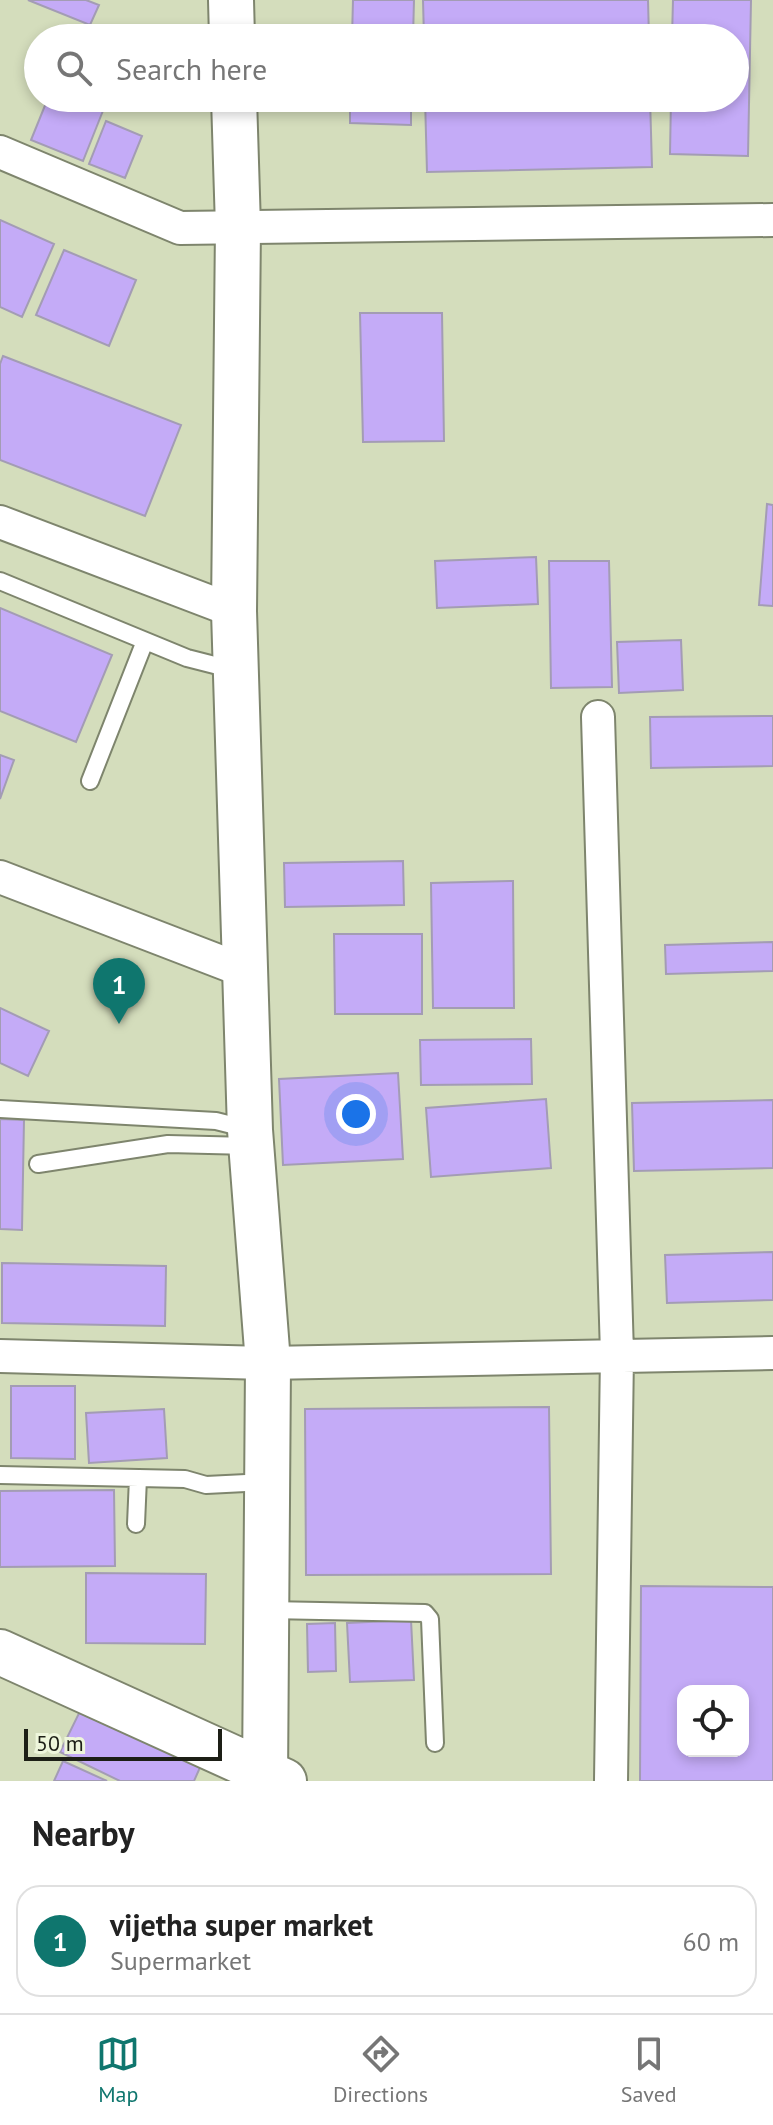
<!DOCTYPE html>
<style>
body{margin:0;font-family:"PT Sans",sans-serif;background:#f6f6f6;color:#222}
.controls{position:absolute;right:24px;bottom:24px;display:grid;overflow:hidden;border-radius:16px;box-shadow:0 4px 12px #0003}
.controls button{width:72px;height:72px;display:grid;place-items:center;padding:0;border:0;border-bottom:2px solid #e0e0e0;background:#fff;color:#222;font:40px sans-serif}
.scale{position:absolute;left:24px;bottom:20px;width:198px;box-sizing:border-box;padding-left:8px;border:4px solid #1d1f16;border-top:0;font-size:22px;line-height:28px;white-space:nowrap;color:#1d1f16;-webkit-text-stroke:6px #eef6db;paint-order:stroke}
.you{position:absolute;left:356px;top:1114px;width:28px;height:28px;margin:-20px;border:6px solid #fff;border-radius:50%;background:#1a73e8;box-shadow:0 0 0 12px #1a73e833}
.badge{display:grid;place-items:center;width:52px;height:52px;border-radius:50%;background:#0f766e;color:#fff;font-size:26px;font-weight:700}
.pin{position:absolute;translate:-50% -66px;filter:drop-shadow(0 2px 4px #0008)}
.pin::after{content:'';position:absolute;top:42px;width:28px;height:24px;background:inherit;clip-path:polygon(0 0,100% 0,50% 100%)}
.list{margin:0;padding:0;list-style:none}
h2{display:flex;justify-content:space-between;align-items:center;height:104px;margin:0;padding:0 32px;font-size:34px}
h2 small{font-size:26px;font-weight:400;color:#767676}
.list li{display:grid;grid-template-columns:52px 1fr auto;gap:24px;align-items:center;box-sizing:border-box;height:112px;margin:0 16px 16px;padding:0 16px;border:2px solid #e0e0e0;border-radius:24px}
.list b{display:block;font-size:30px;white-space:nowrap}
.list p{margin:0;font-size:26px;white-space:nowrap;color:#767676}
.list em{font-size:26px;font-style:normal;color:#767676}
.icon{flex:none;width:44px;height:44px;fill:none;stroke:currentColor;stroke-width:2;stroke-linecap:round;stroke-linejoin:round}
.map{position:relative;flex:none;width:773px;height:1781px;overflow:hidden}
.search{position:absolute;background:#fff;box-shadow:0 4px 12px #0003;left:24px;right:24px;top:24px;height:88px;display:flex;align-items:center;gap:20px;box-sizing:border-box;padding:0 28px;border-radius:44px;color:#767676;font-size:30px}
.sheet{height:232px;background:#fff}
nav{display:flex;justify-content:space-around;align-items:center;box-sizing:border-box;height:112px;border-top:2px solid #e0e0e0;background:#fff;font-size:22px;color:#767676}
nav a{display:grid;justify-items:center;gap:4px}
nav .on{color:#0f766e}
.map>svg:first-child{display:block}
.built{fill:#d4ddbc;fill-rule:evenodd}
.building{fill:#c4abf7;stroke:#a39cb4;stroke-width:2;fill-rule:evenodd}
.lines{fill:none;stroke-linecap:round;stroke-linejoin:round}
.lane-casing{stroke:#7e856d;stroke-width:20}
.street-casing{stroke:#7e856d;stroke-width:36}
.secondary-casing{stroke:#7e856d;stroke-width:48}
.lane{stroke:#fff;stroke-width:16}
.street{stroke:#fff;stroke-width:32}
.secondary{stroke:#fff;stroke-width:44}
</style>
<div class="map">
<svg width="773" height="1781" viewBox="0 0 773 1781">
<rect width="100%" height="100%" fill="#e1e8ce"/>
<!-- built -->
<path class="built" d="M0,0H773V1781H0ZM38,38H735V98H38ZM683,1691H743V1751H683Z"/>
<!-- building -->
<path class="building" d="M28,0H86L99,5L90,25Z
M353,0H414L413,38H352Z
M423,0H648L649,38H424Z
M673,0H751L748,156L670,154L671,98H735V38H672Z
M48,98H108L83,161L31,140Z
M350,98H411V125L350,123Z
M425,98H650L652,167L427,172Z
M106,121L142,136L125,178L89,164Z
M0,220L54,244L22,317L0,307Z
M64,250L136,280L109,346L36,315Z
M360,313H442L444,441L363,442Z
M3,356L181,425L145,516L0,460V364Z
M767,504L773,505V606L759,605Z
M536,557L538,604L437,608L435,561Z
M549,561H609L612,687L551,688Z
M0,608L112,655L76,742L0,711Z
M681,640L683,690L619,693L617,642Z
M773,716V766L651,768L650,717Z
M0,755L14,760L0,799Z
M403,861L404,905L285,907L284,863Z
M513,881L514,1008H433L431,883Z
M334,934H422V1014H335Z
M773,942V971L666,974L665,945Z
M0,1008L49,1031L28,1076L0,1063Z
M531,1039L532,1084L421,1085L420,1040Z
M398,1073L403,1159L283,1165L279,1079Z
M546,1099L551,1168L431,1177L426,1108Z
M773,1100V1168L634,1171L632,1103Z
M0,1119L24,1120L22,1230L0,1229Z
M773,1252V1300L667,1303L665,1255Z
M2,1263L166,1266L165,1326L2,1323Z
M11,1386H75V1459L11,1458Z
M549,1407L551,1574L306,1575L305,1409Z
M164,1409L167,1458L89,1463L86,1413Z
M114,1490L115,1566L0,1567V1491Z
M86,1573L206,1574L205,1644L86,1643Z
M641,1586L773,1587V1781H640ZM683,1691H743V1751H683Z
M411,1620L414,1680L350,1682L347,1623Z
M335,1623L336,1671L308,1672L307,1624Z
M83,1705L202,1763L194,1781H120L60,1752Z
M63,1761L107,1781H54Z"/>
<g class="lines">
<!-- lane casing -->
<g class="lane-casing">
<path id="lane" d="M0,581L187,658L234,670
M90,781L145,641
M0,1109L216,1121L248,1129
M38,1164L168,1144L250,1146
M0,1475L185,1479L206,1485L265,1482
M136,1524L138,1478
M268,1610L425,1613L430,1619L435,1743"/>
</g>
<!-- street casing -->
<g class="street-casing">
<path id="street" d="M0,152L180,228L773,220
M0,522L234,611
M598,717L617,1354L611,1781
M0,877L247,972
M0,1356L268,1363L773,1353"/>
</g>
<!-- secondary casing -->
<g class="secondary-casing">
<path id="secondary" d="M231,0L232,38
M234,98L238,227L234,611L250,1130L268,1363L265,1781
M0,1652L284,1781"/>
</g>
<!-- lane -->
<use href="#lane" class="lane"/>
<!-- street -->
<use href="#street" class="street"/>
<!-- secondary -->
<use href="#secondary" class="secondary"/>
</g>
</svg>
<div class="controls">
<button><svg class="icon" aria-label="locate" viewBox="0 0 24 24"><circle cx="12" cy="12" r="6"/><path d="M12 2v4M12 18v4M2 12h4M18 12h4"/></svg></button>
</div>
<div class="scale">50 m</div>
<div class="you"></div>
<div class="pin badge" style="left:119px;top:1024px">1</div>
<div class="search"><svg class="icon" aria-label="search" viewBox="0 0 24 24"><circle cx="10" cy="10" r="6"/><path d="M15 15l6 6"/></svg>Search here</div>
</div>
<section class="sheet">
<h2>Nearby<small></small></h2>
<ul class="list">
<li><span class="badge">1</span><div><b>vijetha super market</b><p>Supermarket</p></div><em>60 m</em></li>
</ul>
</section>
<nav>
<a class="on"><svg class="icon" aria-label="map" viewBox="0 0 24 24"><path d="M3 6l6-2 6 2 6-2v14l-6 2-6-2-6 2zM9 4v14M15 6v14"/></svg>Map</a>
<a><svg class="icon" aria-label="directions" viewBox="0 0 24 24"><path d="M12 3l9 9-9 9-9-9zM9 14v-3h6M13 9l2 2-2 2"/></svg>Directions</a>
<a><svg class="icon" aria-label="saved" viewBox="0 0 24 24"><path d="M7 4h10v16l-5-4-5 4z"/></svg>Saved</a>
</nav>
